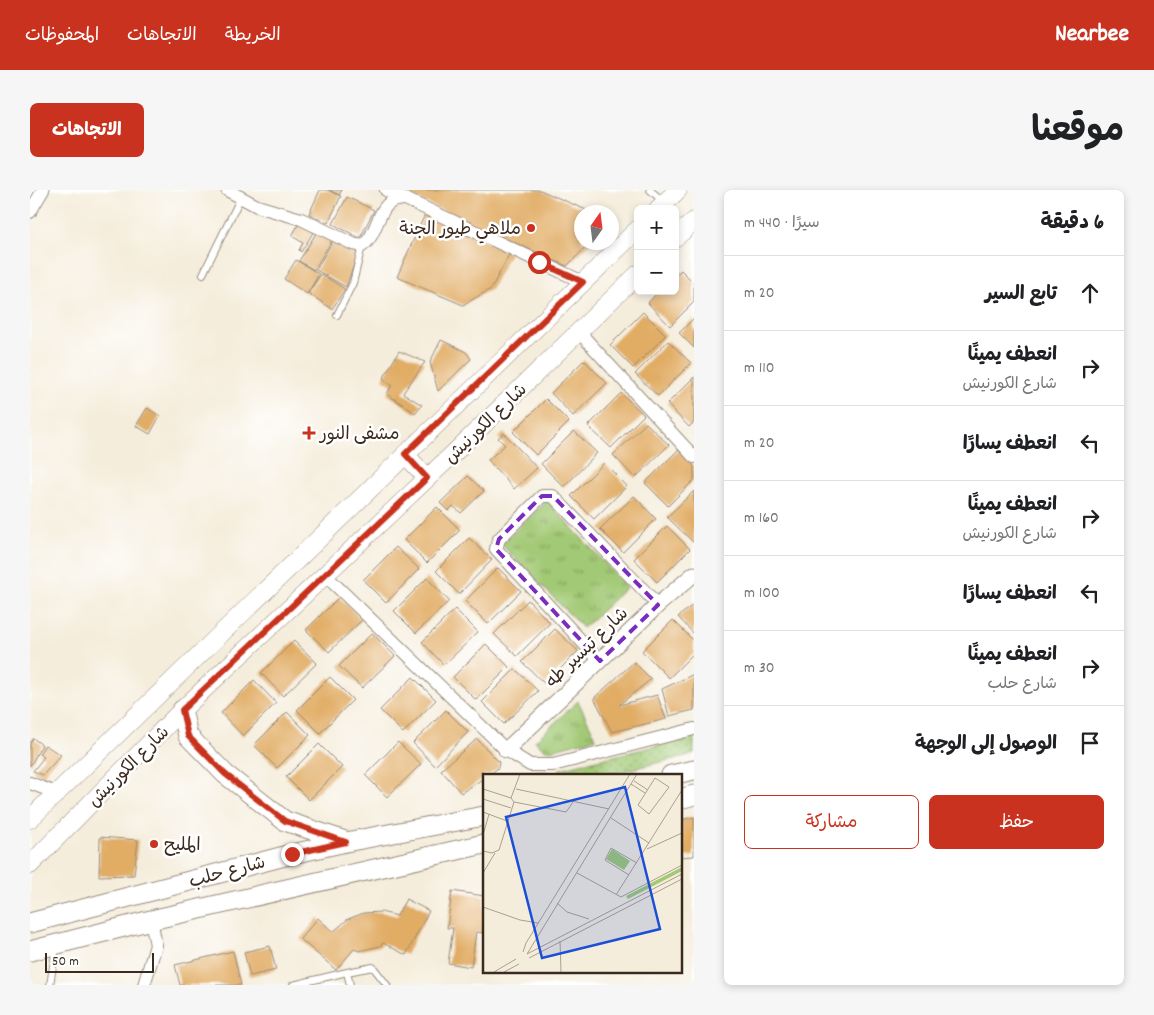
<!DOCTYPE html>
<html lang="ar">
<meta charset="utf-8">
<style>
body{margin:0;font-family:Dekko,"Playpen Sans Arabic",sans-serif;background:#f6f6f6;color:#202124;direction:rtl}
.controls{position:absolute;right:15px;top:15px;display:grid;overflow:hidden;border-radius:8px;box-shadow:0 2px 8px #0003}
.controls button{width:45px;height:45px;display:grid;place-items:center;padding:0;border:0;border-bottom:1px solid #e0e0e0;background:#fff;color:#202124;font:25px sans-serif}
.compass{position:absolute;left:544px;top:15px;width:45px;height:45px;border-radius:50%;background:#fff;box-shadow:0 2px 8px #0003;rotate:14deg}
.scale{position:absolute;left:15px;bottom:12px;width:109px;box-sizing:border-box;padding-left:5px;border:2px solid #3b2a1e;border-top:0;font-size:14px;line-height:18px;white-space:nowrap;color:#3b2a1e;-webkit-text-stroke:4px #fff;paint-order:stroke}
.stop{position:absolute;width:15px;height:15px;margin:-11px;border:4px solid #c8321e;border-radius:50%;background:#fff}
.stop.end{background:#c8321e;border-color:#fff;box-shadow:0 1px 5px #0008}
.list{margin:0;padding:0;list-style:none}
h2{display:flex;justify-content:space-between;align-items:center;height:65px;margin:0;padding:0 20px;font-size:21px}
h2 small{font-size:16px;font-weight:400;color:#757577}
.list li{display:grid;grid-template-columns:32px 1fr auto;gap:15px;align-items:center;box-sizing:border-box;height:75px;padding:0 20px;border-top:1px solid #e0e0e0}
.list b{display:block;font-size:19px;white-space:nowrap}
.list p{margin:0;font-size:16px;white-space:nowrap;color:#757577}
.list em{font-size:16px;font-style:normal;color:#757577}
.actions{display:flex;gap:10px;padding:15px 20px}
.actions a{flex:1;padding:11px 0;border:1px solid #c8321e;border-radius:8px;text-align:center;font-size:18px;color:#c8321e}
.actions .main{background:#c8321e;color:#fff}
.icon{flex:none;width:28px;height:28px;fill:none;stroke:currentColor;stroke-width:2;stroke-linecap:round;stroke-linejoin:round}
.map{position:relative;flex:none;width:664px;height:795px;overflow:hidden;direction:ltr;border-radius:8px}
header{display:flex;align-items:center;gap:30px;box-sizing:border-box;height:70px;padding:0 25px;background:#c8321e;color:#fff}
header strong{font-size:24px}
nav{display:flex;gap:28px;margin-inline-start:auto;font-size:18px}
.intro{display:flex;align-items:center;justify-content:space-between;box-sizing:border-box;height:120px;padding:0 30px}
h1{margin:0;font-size:35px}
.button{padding:12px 22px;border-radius:8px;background:#c8321e;color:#fff;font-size:18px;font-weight:700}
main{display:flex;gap:30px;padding:0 30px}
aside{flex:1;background:#fff;border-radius:8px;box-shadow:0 2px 8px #0003}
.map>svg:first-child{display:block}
.park{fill:url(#park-tufts);stroke:#6e7a49}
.garden{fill:url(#garden-dots);stroke:#6e7a49}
.building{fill:#e1ac64}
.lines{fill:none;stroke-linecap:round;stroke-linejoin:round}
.service-casing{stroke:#988c7c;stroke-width:8}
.minor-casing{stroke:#988c7c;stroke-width:14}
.tertiary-casing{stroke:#988c7c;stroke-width:17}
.secondary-casing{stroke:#988c7c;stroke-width:19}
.primary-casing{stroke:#988c7c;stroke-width:21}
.service{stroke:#fff;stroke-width:6}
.minor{stroke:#fff;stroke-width:12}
.tertiary{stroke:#fff;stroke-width:15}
.secondary{stroke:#fff;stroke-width:18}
.primary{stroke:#fff;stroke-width:19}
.route{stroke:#c8321e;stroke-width:6}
.marked{fill:none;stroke:#7b2cbf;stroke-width:4;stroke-dasharray:10 6;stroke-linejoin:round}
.poi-dot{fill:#c8321e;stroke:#fff;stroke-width:2}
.labels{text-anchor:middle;stroke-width:5;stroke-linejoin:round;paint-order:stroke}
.poi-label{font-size:18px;fill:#3b2a1e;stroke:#fff;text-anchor:start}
.street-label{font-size:18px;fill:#3b2a1e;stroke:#fff}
.inset-road{fill:none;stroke:#ab9f8f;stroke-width:1}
.view{fill:#1d4ed8;fill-opacity:0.15;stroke:#1d4ed8;stroke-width:2.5}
.inset-edge{fill:none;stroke:#3b2a1e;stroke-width:2.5}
</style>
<header>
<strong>Nearbee</strong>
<nav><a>الخريطة</a><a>الاتجاهات</a><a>المحفوظات</a></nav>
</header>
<div class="intro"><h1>موقعنا</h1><a class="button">الاتجاهات</a></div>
<main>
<aside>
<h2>6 دقيقة<small>سيرًا · 440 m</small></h2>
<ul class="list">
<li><svg class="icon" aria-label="ahead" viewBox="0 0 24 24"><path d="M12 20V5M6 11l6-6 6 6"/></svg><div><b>تابع السير</b></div><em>20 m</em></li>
<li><svg class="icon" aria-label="right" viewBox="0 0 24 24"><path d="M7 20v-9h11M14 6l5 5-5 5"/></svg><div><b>انعطف يمينًا</b><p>شارع الكورنيش</p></div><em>110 m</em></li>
<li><svg class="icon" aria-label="left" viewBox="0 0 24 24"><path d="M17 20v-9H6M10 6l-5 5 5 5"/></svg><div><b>انعطف يسارًا</b></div><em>20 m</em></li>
<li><svg class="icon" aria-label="right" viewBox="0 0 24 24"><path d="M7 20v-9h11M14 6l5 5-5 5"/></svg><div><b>انعطف يمينًا</b><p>شارع الكورنيش</p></div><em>160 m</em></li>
<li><svg class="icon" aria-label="left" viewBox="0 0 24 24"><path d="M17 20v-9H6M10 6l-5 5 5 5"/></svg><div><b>انعطف يسارًا</b></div><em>100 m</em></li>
<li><svg class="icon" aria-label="right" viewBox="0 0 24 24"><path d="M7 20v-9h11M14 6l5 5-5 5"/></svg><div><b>انعطف يمينًا</b><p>شارع حلب</p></div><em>30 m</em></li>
<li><svg class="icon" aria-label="arrive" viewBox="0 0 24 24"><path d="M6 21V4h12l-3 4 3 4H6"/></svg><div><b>الوصول إلى الوجهة</b></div></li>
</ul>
<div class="actions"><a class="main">حفظ</a><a>مشاركة</a></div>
</aside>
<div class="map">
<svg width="664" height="795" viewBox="0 0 664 795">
<defs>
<pattern id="park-tufts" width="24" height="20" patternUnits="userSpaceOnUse" patternTransform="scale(1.25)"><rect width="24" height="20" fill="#a2c974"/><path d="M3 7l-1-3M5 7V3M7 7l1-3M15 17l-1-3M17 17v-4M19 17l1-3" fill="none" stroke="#85a35f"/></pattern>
<pattern id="garden-dots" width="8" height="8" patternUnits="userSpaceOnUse" patternTransform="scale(1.25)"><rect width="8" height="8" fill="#a2c974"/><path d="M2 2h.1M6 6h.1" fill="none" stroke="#85a35f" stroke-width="1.8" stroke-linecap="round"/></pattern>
</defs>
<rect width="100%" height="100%" fill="#fff"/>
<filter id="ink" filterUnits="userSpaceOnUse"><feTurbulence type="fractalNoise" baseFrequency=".02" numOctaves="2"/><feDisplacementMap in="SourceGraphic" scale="10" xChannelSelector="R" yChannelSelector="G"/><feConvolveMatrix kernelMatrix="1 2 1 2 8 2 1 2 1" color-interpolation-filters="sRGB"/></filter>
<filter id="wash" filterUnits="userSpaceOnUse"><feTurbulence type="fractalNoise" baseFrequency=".0096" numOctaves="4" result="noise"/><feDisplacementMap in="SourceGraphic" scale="20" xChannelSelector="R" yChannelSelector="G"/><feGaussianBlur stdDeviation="1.12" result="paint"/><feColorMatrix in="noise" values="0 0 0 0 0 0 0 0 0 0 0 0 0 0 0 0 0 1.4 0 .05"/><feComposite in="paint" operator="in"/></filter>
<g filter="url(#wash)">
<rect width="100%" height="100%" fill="#f5eddb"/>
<!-- park -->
<path class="park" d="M517,311L597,397L553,438L471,354Z
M548,511L566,548L517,561L505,551Z"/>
<!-- garden -->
<path class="garden" d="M664,547V564L577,585H531L529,579Z
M478,582H517L518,585H477Z"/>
<g id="blocks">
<!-- building -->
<path class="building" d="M290,0H297L311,6L298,33L279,24Z
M299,0H312L309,5Z
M372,0H510L561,22H552V52H561L537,76L385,8Z
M317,7L344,20L330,48L303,34Z
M396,22L480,63L461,99L433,115L367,87Z
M269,33L284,41L271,62L269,60L273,53L262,46Z
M288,40L303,48L284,80L269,71Z
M304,49L329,60L316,97L286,80Z
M266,70L289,84L277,104L254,89Z
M651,80L664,93V112L640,136L618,113L629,101H645V86Z
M291,84L315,99L302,119L278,103Z
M613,122L636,145L603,178L580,155Z
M664,128V158L649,143Z
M411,150L436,162L441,169L408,201L400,172Z
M638,151L661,173L628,206L605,184Z
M369,161L395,172L373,203L392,215L385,223L357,204L362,195L353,189Z
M554,170L577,193L543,226L521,203Z
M664,187V232L659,237L637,214Z
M591,203L614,225L581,258L558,236Z
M516,209L539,232L506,265L483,242Z
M117,218L130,226L120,244L106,236Z
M616,233L639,255L605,288L583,265Z
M544,241L567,263L534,297L511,274Z
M474,243L507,278L484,299L458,270L475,255L468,248Z
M648,260L664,276V290L638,316L615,293Z
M574,273L597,296L564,329L541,306Z
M438,286L454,301L431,323L423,316L418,321L410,313Z
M664,301V353L637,327Z
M604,306L626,329L593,362L570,339Z
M407,317L430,340L397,373L374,350Z
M637,336L660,359L627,392L604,369Z
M439,348L462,370L429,404L406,381Z
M366,357L389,379L356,413L333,390Z
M468,378L491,401L458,434L435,411Z
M397,388L419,411L386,443L364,421Z
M309,407L332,430L299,462L276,440Z
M498,410L520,433L487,466L464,444Z
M664,414V444L648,427Z
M425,419L448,442L414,475L392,452Z
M643,430L664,451V463L639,488L612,461Z
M525,439L548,461L515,494L492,472Z
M342,443L365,466L332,498L309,476Z
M264,451L287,473L253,506L231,483Z
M456,454L479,477L446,510L423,487Z
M604,472L621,489L589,515L627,505L636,529L582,542L564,508Z
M485,479L508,501L474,534L452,512Z
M664,484V520L639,526L632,499Z
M300,487L323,510L290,543L267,520Z
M383,487L406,510L373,543L350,520Z
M224,490L246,513L213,546L191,523Z
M416,520L438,542L405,576L383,553Z
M257,522L280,545L247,578L224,555Z
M3,548L12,555L0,576V553Z
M447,549L469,572L468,578L459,585H454V588L431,603L411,580Z
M368,552L391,574L357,607L335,585Z
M289,554L312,577L279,610L256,587Z
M15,555L31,565L13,585L3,581L14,567L9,564Z
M664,627V666L651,667L650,630Z
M70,647L108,650L104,685L69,686Z
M422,701L454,706V743L446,742L441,777L418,773L423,738H417Z
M376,709L399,721L376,765L353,753L350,756L329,761L324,759L306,780L270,749L288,728L303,742L318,729L334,723L351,722L367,726Z
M240,756L246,780L220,786L214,762Z
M203,761L211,795H150L145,775Z"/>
</g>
</g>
<g filter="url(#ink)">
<use href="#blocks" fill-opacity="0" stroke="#988c7c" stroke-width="1"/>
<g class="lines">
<!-- service casing -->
<g class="service-casing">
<path id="service" d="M620,0L634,12
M173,84L211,7
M307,125L323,93L332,56
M20,795L26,757
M263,795L317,782
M320,795L317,782L343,777L357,795"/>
</g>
<!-- minor casing -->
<g class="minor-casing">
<path id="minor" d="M197,0L227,16L271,29L323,54L332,56C347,46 347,20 361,12C364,10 369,10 373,9
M356,0L553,92
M0,22L13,0
M549,142L664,267
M295,385L476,560L500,575H523L664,539
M570,471L466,359L469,349L512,306H523L628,415
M0,593L26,603
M114,795L126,755L121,730"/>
</g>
<!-- tertiary casing -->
<g class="tertiary-casing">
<path id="tertiary" d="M476,560L628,415L664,384"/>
</g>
<!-- secondary casing -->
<g class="secondary-casing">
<path id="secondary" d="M628,19L648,0
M645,48L664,31
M375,264L397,288
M0,629L608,39
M0,675L152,520L424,263L608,84"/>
</g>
<!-- primary casing -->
<g class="primary-casing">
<path id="primary" d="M152,520L158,546L195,584L255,631L315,651
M641,585L664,580
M650,609L664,605
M0,733L262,664L316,652L454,626
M0,761L121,730L454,654"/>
</g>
<!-- service -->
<use href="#service" class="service"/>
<!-- minor -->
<use href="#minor" class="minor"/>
<!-- tertiary -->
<use href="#tertiary" class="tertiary"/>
<!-- secondary -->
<use href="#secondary" class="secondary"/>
<!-- primary -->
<use href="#primary" class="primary"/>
</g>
</g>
<g class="lines" filter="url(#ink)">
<!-- route -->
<path class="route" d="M262,664L316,652L255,631L195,584L158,546L152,520L397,288L375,264L553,92L509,72"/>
</g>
<!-- marked area -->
<path class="marked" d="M512,306H523L628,415L570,471L466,359L469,349Z"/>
<!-- markers -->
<g class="poi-dot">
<circle cx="501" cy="38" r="5"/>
<path d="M276.5 235.5h5v5h5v5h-5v5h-5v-5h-5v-5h5z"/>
<circle cx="124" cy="654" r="5"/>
</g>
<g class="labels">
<!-- poi labels -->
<g class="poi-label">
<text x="491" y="44" text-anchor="end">ملاهي طيور الجنة</text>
<text x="290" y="249">مشفى النور</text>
<text x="134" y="660">المليح</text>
</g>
<!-- street labels -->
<g class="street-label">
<text transform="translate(455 233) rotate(-44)" y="6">شارع الكورنيش</text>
<text transform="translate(556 457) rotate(-44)" y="6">شارع تيسير طه</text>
<text transform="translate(98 576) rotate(-45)" y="6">شارع الكورنيش</text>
<text transform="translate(197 681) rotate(-15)" y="6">شارع حلب</text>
</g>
</g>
<!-- overview -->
<g transform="translate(453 584)">
<rect width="199" height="199" fill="#f5eddb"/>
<path d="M129,75L147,87L141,96L123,85Z" fill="#a2c974"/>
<path d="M199,93V97L145,125L143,122Z" fill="#a2c974"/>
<path class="inset-road" d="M172,4L186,13L166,40L155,31ZM151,7L165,16M148,10L162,19M0,15L28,24L31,28M33,15L126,35M28,24L37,0M0,25L28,34M0,38L24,47M128,44L166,69M0,61L6,40M164,75L199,59M0,77L9,79L16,76L31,28L83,38L90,28M0,99L12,79M94,99L138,123L199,91M146,101L122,86L128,74L154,89M133,121L199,16M74,129L84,138L106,145M0,133L37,146L55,149M77,167L78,198M40,178L43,169L147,0M44,180L154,0M44,180L199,100M46,184L199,105M11,198L33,185M21,198L36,190"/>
<path class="view" d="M142,13L177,155L59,184L23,43Z"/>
<rect width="199" height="199" class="inset-edge"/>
</g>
</svg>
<div class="controls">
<button>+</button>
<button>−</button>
</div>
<svg class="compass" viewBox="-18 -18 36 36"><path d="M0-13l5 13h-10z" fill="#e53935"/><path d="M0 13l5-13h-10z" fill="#757577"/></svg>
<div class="scale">50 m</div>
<div class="stop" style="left:509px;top:72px"></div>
<div class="stop end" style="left:262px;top:664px"></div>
</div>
</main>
